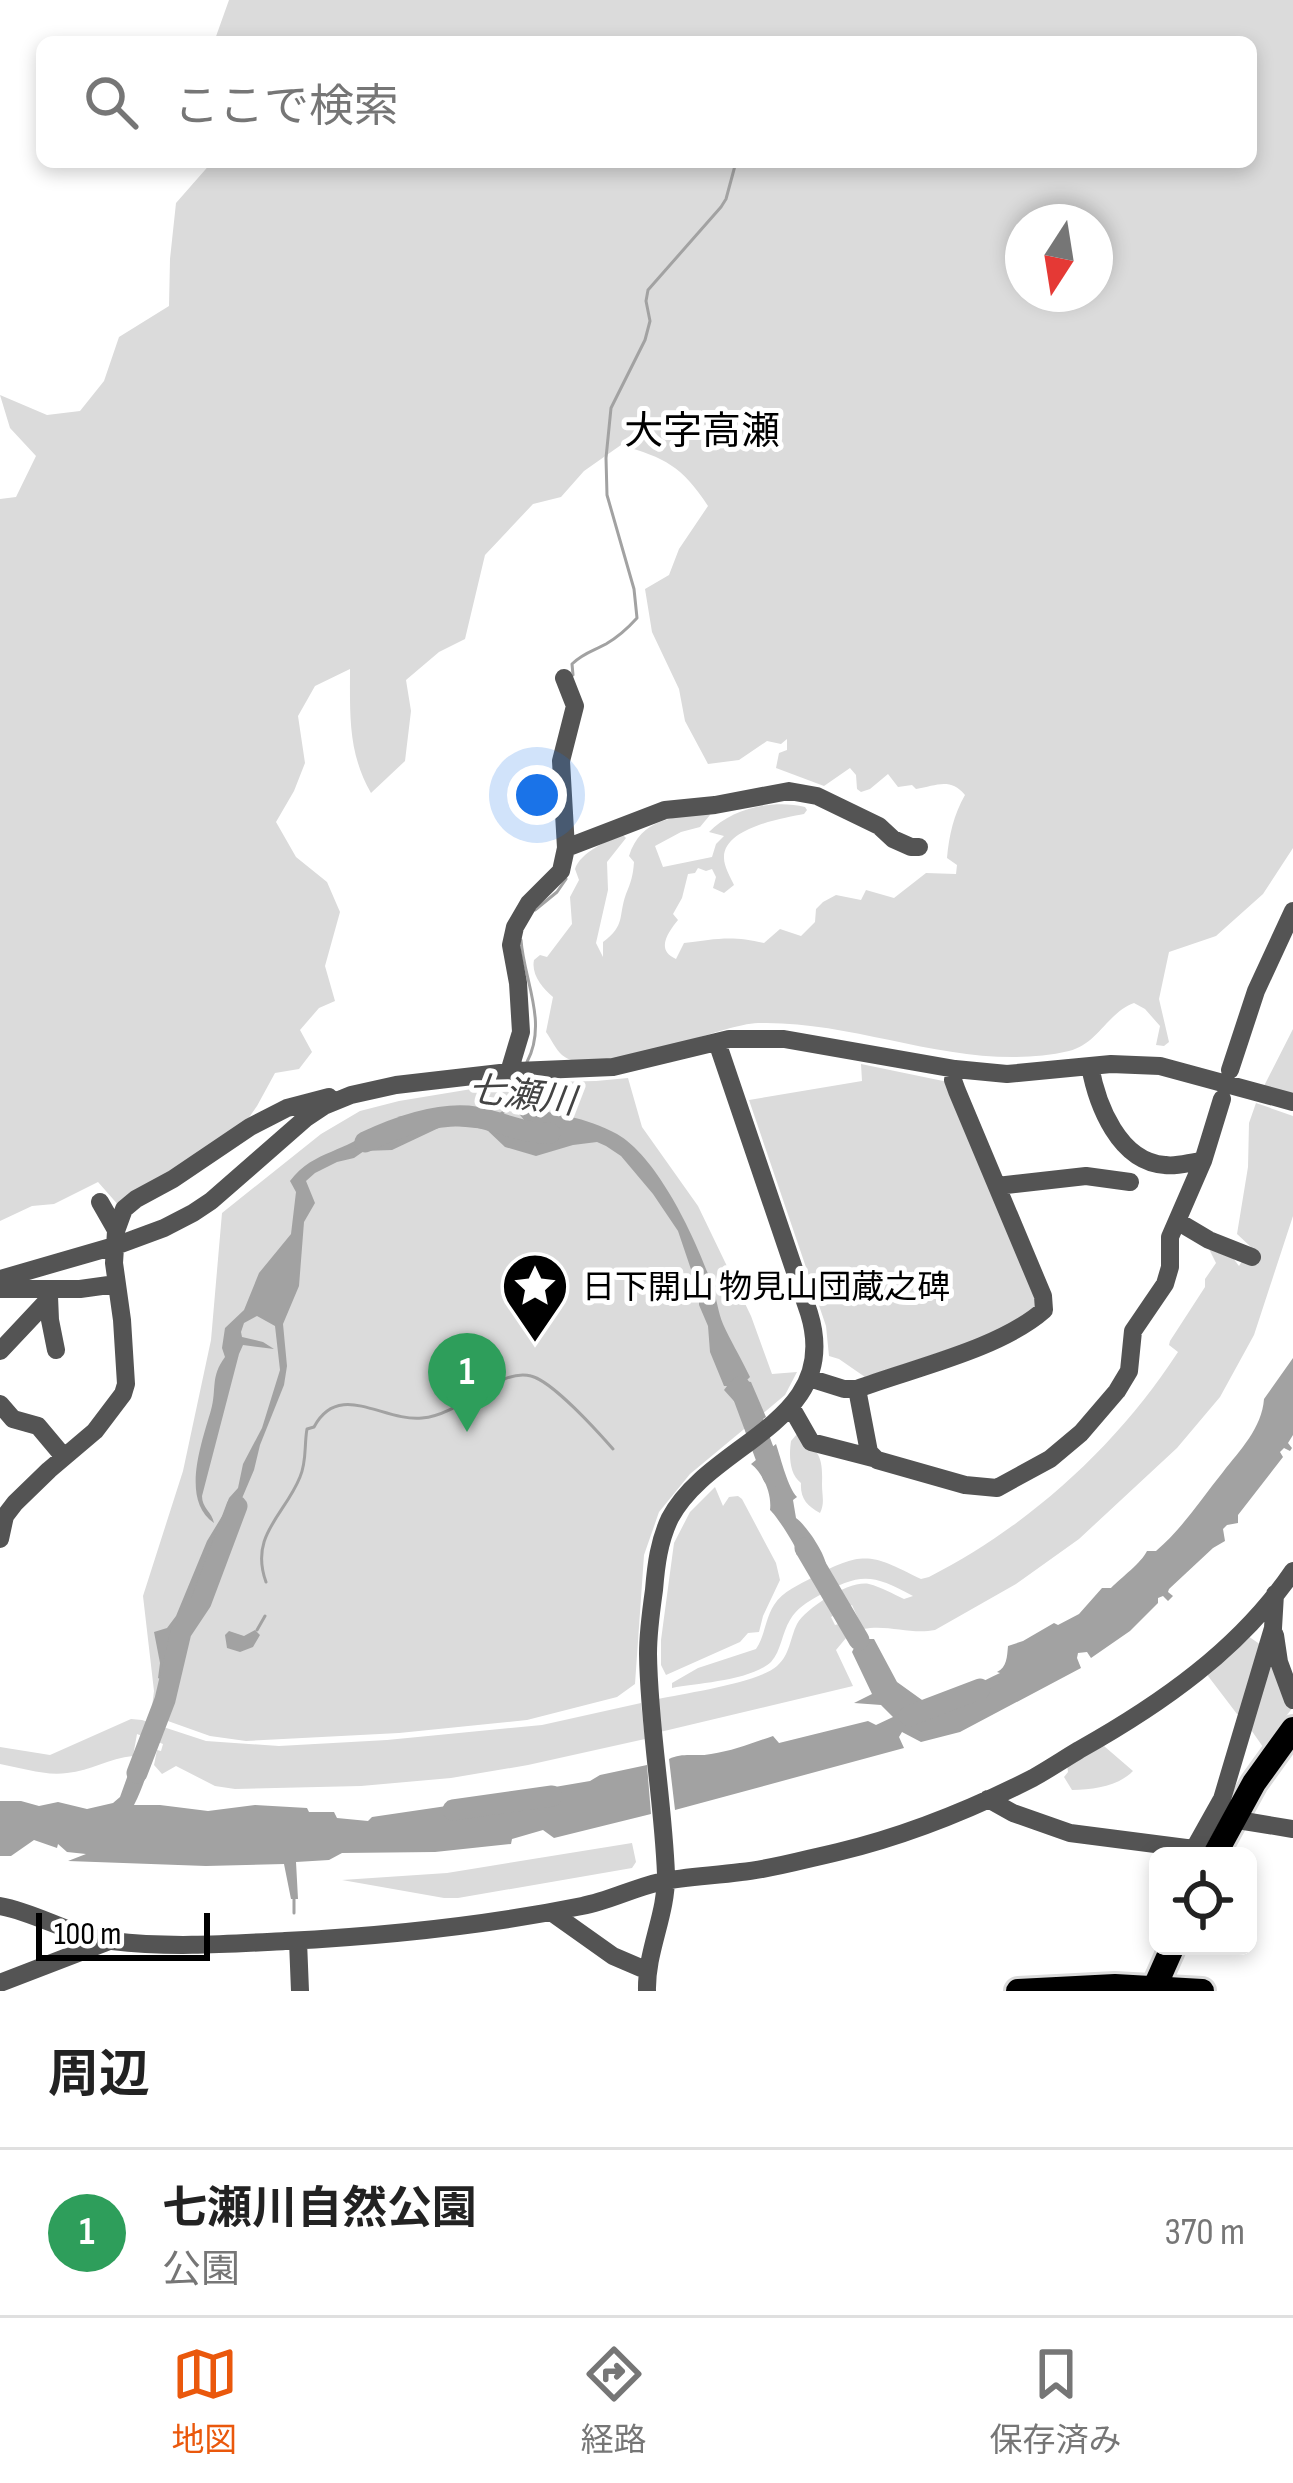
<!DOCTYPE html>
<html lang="ja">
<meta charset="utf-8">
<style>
body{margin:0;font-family:"Sofia Sans Condensed","Noto Sans JP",sans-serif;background:#f6f6f6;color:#222}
.controls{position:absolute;right:36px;bottom:36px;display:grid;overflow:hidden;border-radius:18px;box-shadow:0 6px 18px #0003}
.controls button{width:108px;height:108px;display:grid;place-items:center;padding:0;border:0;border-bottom:3px solid #e0e0e0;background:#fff;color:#222;font:60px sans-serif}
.compass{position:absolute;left:1005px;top:204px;width:108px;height:108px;border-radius:50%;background:#fff;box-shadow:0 6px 18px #0003;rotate:192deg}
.scale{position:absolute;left:36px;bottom:30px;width:174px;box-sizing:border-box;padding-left:12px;border:6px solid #000;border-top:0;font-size:33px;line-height:42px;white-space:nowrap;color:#000;-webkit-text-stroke:9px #fff;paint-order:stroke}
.you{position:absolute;left:537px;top:795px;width:42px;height:42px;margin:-30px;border:9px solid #fff;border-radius:50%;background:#1a73e8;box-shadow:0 0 0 18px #1a73e833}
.badge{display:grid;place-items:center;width:78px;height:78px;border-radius:50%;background:#ea580c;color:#fff;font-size:39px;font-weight:700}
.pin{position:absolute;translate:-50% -99px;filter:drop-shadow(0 3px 6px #0008)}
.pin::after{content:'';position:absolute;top:63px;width:42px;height:36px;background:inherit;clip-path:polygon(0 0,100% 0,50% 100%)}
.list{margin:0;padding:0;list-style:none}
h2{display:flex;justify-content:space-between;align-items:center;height:156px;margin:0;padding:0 48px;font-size:51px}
h2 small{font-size:39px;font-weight:400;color:#767676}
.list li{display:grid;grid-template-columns:78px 1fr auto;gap:36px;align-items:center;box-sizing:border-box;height:168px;padding:0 48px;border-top:3px solid #e0e0e0}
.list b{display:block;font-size:45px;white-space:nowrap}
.list p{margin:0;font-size:39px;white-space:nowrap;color:#767676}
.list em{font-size:39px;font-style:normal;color:#767676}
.icon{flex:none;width:66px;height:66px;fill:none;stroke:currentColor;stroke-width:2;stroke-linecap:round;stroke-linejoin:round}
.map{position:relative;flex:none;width:1293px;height:1991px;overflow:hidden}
.search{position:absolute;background:#fff;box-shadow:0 6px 18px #0003;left:36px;right:36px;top:36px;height:132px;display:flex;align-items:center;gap:30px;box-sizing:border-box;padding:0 42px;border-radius:18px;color:#767676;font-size:45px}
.sheet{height:324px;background:#fff}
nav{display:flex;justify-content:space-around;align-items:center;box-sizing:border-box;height:168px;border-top:3px solid #e0e0e0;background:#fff;font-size:33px;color:#767676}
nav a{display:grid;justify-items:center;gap:6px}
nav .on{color:#ea580c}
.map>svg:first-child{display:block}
.green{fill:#dbdbdb;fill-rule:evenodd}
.water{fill:#a2a2a2;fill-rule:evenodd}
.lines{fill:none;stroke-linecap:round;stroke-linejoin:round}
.stream{stroke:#a2a2a2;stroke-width:3}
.river{stroke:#a2a2a2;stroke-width:21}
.highway-casing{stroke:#dbdbdb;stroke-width:30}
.minor{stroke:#545454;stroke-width:18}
.highway{stroke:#000;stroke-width:24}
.labels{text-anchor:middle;stroke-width:10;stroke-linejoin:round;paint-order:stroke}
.poi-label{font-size:33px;fill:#000;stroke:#fff;text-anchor:start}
.water-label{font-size:36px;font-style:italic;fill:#434343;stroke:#fff}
.quarter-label{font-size:39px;fill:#000;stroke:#fff}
</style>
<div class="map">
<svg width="1293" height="1991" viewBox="0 0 1293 1991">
<rect width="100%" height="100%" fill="#fff"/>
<!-- green -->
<path class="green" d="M229,0H1293V848L1263,894L1216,936L1169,952L1159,999L1169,1042L1164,1046L1156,1045L1160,1026L1145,1009L1134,1003C1108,1012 1098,1044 1069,1051C965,1075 862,1020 758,1023C713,1025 598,1084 562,1055C556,1050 551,1039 546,1032L553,997C542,988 531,974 534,960L540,955L547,957L572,924L570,897L579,880L575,869C580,853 607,840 623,835L626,838L607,862L608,890L596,943L603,957V942C626,925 618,916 626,894C631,882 633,876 634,862L629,856C641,818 674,817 708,813L710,815L700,827L681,832L655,846L663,867L712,857L716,844L724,836L709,832C732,808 774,799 805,807L807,810L804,814C783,818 723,828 724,858C724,866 730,877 734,885L724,893L713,888L716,877L712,869L706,871L698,868L695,873L688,874L682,898L673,914L678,920C670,930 654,950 676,959L684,943C715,939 732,935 764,943L780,929L801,936L815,922L816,909L823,902L836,895L861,900L866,890L894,898L926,873L956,874L957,865L947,858C949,835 954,814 965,795C950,777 936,786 916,789L912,785L898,787L888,774L870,789L861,792L857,789L856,775L850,768L824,786L776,768L779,753L787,750V739L781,744L767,741L739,760L708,764L685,721L679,689L652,632L645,589L669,575L679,549L708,506C682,466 665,458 621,445L584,471L561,497L533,504L485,555L465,639L439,652L406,680L411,711L405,761L371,793C348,753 350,715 350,669L315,686L298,716L305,763L294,791L276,822L296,857L327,882L340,912L325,966L335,1001L319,1008L300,1030L312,1052L299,1069L275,1073L257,1106L238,1133L120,1207L98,1182L54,1204L32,1206L0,1221V499L16,497L36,456L10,428L0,395L47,415L80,411L104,381L119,337L169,306L170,259L176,203L212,162H1251V42H214ZM1023,222H1095V294H1023Z
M1293,1029V1094L1264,1086Z
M861,1064L948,1082L1039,1306L989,1336L865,1377L839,1359L829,1356L826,1326L749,1100L862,1081Z
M628,1078L642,1127L698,1206L751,1316L772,1374L797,1372L785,1395L690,1474L659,1512L644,1555L635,1684L617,1697L527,1720L399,1733L246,1741L210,1736L151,1715L154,1691L143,1596L183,1471L211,1340L222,1213L321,1134L360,1111L399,1101L508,1083L596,1081Z
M1256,1103L1293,1116V1216L1254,1335L1220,1397L1177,1448L1079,1539L1016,1584L935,1630C911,1635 888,1624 863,1629L852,1605L831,1617L835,1625L839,1624L846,1638L836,1650L853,1686L660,1732L658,1699C686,1693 758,1683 777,1666C790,1655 790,1638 797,1624C807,1607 850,1580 869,1584C881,1587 893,1594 904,1599L913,1596C871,1573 860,1573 818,1596C806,1603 797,1608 790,1620C782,1633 781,1651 771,1662C750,1681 698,1683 672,1688V1683L698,1668L756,1649C765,1636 765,1619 774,1605C783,1591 799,1585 813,1577C864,1550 871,1554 921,1579L929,1577C1030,1525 1116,1447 1178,1352L1169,1345L1170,1341L1205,1287V1279L1216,1263L1208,1247L1233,1258L1239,1266L1251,1247L1237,1234L1248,1167L1249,1123Z
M797,1434C819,1452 823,1455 822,1484C822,1496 825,1503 820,1513C807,1506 800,1498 801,1483C789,1474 789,1455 791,1441Z
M715,1487L723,1506L729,1497L738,1496L742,1499L776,1563L780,1580L763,1616L759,1632L748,1633L740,1642L666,1675L661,1665V1640L674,1543L690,1512Z
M1245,1634L1274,1654L1293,1707L1263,1747L1240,1714H1237L1205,1672Z
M641,1703L645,1739L528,1765L451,1778L361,1786L235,1789L215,1786L176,1766L162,1774L154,1765L157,1750L161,1751L163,1744L137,1734L133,1756C109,1758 91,1771 67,1773C45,1776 22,1768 0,1764V1747L50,1755L131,1719L142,1720L206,1741L279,1746L387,1740L542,1725Z
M1104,1746L1133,1771C1117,1787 1095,1789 1072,1790L1064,1777L1068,1772L1067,1765Z
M632,1843L636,1862L632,1868L458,1898H444L342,1880L447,1873Z"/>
<!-- water -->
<path class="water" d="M512,1087L517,1089V1101L520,1107C553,1113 586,1117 617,1134C659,1158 698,1243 713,1288C717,1300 718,1312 723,1324C730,1340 740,1356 748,1373L750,1377L746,1381L751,1382L766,1417L760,1421L751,1405H748L747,1426L749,1430L746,1433L742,1410L724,1390L727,1386H724L710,1352L708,1326L699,1305V1293L678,1231L653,1194L621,1156L606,1146L597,1142L573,1145L536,1156L505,1147L486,1129L445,1125L392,1150L364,1151L354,1158L337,1162L315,1173L306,1181L315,1203L304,1222L299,1286L283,1324L287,1366L284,1385L260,1445L254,1470L212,1569L204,1580L203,1600C181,1631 161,1642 171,1684L174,1685L166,1707L154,1703L162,1680L158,1678L160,1663L154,1632L167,1628L176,1616L207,1541L224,1513L229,1498L238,1488L243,1464L262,1428L280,1370L275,1326L257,1316L244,1323L241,1332L242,1337L263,1342L274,1349L243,1345L239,1354L202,1496C202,1508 212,1512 214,1523C180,1500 202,1442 211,1410C217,1389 210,1377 225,1357L222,1348L225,1328L244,1310L259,1273L291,1234L296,1192L290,1181C314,1149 350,1152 370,1129C391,1127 405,1136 423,1123L418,1119L397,1117L441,1110L465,1113L488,1121C502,1112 514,1105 512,1087ZM513,1106L528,1125L523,1133L506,1132L493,1123Z
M1293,1358V1435L1288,1443L1292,1448L1290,1451L1284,1448L1280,1452L1283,1457L1238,1515V1523L1227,1525L1223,1529L1225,1541L1213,1548L1169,1589L1168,1592L1173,1596L1168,1601L1163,1596L1158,1598V1603L1130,1631L1091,1658L1087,1652L1078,1653L1077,1658L1081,1668L960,1732L921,1742L902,1732L899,1737L904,1748L675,1810L669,1759C683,1752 696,1757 711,1754C733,1751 752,1743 773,1736L779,1743L868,1721L876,1725L893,1717L881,1705L854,1703L872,1694L852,1652L854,1648L840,1622L853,1614L869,1639H874L897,1682L936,1710L953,1704L956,1700L946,1702C961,1690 982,1682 1000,1673L997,1672C1007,1667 1007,1657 1008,1646L1023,1641L1054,1623L1058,1625L1079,1614L1102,1588H1111C1121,1578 1142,1562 1147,1551H1156C1183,1528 1201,1499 1223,1472C1240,1450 1262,1428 1264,1399Z
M776,1444C781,1459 788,1488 797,1497L793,1500L796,1518C806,1525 824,1552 826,1564L810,1573L807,1562L796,1554L797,1551C794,1543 776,1515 770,1510C772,1495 764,1474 751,1464Z
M255,1630L260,1635L253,1647L240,1652L227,1648L225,1635L229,1631L244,1636Z
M139,1744L155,1749C148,1769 143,1788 134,1805H160L208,1811L255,1805L307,1808L309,1812H334L337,1818L368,1821L372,1817L467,1803L482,1808L506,1807L522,1802L543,1789L590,1781L600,1775L647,1765L651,1814L554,1838L543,1830L512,1839L511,1844L435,1852L342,1853L329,1860L296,1862L298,1899H291L284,1864L206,1866L68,1861L86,1854L67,1852L58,1844L57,1848L34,1840L11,1856H0V1801H21L39,1806L58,1802L87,1809L113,1803L120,1797Z"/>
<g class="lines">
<!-- stream -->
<path class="stream" d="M573,675L572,664C583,653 593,651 606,644C618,637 628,628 637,618L634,589L607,495L606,458L611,408L645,340L650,321L646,301L648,290L721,207L726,199L736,162
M535,910L557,892L566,879
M521,940C524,981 548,1022 527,1062
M266,1582C249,1535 285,1515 300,1477C307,1461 304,1445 307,1429L314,1427C339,1380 383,1422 422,1418C462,1415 499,1367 531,1376C552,1381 598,1432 613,1449
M257,1630L265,1616
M294,1913V1897"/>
<!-- river -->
<path class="river" d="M365,1142C397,1127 440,1111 476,1117C501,1122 524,1134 550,1133
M740,1387L773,1476
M805,1548L859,1640
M909,1716L980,1689
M137,1773L165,1700L181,1632L201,1602L237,1506
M453,1810L552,1796"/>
<!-- highway casing -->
<g class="highway-casing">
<path id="highway" d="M1214,1856L1254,1783L1293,1729
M1018,1991L1115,1986L1202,1991
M1153,1991L1173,1946"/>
</g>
<!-- minor -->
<path class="minor" d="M566,848L665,810L715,805L789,791L817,796L879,826L893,839L911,847H919
M1090,1066C1097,1105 1119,1162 1165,1165C1177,1167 1190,1162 1203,1161
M1230,1070L1256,991L1293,911
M509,1072L521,1032L518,983L511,945L515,927L529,903L561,871L566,848L561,761L575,706L564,678
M997,1186L1086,1176L1130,1182
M100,1202L116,1230
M1177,1221L1209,1240L1252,1257
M0,1279L118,1245L164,1228L193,1213L211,1201L306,1118L324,1106L351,1095L396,1085L517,1071L613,1067L729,1039H784L955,1069L1007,1074L1111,1064L1160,1066L1293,1102
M0,1289H80L116,1284
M49,1296L50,1320L56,1350
M0,1351L49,1299
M809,1378L844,1389H857C913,1368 1000,1349 1044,1310L1043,1296L957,1091L953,1080L955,1069
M857,1389L869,1452L877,1460L965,1485L997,1488L1050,1459L1081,1433L1117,1391L1129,1371L1133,1331L1165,1284L1170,1267V1237L1203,1161L1222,1099
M0,1404L13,1419L38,1426L64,1457
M791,1407L811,1442L873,1458
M0,1539L5,1516L15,1503L49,1470L95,1431L123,1394L126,1384L122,1320L114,1263L116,1231L124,1209L136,1199L173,1179L250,1127L287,1108L329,1097
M1275,1635L1279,1662L1293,1700
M988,1799L1013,1813L1070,1833L1194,1849L1222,1799L1273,1628L1275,1594
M1228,1814L1244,1821L1293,1829
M0,1906C39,1913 73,1937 112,1941C169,1948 228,1944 285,1941C385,1936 483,1926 582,1906C609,1901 633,1888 660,1882C687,1876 713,1876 741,1872C773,1869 806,1859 838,1852C905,1836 972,1809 1033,1778C1049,1769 1064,1759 1079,1750C1161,1704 1240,1649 1293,1571
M551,1912L613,1956L648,1971
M298,1941L300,1991
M0,1983L109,1941
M647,1991C646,1951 667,1914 666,1874C663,1800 649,1727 648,1654C648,1632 651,1611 654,1590C656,1565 659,1541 670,1518C711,1441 843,1423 809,1313L717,1042"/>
<!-- highway -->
<use href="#highway" class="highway"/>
</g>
<!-- icons -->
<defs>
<g id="sight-pin" transform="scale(3.45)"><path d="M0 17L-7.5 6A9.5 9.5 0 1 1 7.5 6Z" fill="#000" stroke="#fff"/><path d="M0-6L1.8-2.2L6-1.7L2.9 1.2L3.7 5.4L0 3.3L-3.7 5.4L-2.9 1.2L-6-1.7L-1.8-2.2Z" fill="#fff"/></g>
</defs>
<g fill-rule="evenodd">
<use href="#sight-pin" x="535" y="1286"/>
</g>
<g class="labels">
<!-- poi labels -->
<g class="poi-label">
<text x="582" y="1298">日下開山 物見山団蔵之碑</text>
</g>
<!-- water labels -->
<g class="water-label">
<text transform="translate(522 1094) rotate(7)" y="13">七瀬川</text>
</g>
<!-- quarter labels -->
<g class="quarter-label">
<text x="702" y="444">大字高瀬</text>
</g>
</g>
</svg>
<div class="controls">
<button><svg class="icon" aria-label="locate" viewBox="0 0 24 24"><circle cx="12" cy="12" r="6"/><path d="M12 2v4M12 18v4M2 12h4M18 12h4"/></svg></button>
</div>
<svg class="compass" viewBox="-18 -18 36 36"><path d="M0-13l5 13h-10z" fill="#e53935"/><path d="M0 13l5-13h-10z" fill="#767676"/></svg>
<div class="scale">100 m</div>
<div class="you"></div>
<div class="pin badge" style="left:467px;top:1432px;background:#2e9e5b">1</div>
<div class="search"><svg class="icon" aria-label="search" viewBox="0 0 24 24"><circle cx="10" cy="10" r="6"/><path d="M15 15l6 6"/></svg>ここで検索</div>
</div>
<section class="sheet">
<h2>周辺<small></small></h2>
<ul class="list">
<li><span class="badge" style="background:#2e9e5b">1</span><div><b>七瀬川自然公園</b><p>公園</p></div><em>370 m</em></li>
</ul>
</section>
<nav>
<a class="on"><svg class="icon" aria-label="map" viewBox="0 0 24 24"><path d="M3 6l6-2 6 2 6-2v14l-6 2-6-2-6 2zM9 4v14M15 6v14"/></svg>地図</a>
<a><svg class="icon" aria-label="directions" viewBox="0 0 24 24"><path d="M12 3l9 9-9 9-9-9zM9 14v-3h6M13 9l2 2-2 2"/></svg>経路</a>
<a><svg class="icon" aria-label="saved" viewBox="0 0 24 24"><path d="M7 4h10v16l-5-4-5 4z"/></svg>保存済み</a>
</nav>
